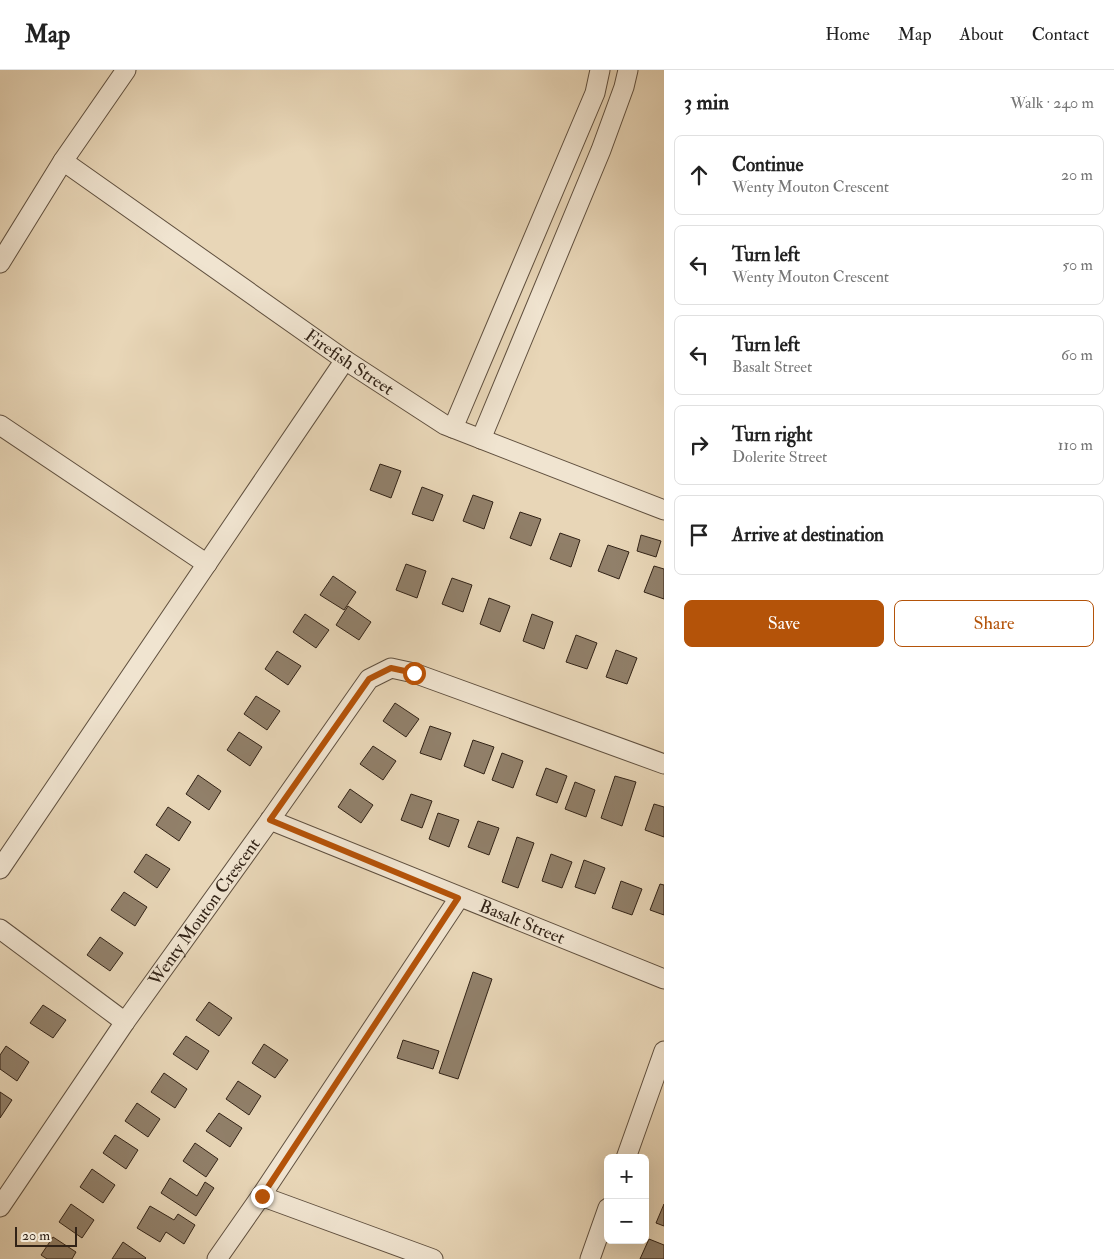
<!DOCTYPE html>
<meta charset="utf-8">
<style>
body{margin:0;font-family:"IM FELL Double Pica",serif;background:#f6f6f6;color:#222}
.controls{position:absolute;right:15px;bottom:15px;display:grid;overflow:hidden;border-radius:8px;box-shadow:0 5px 20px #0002}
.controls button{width:45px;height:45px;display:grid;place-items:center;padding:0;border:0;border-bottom:1px solid #e0e0e0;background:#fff;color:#222;font:25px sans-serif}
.scale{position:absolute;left:15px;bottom:12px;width:62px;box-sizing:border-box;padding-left:5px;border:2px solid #322317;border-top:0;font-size:14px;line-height:18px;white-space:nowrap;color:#322317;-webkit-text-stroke:4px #f0e4d0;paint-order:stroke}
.stop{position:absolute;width:15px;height:15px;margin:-11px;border:4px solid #b45309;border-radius:50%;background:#fff}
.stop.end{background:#b45309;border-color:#fff;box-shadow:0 1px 5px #0008}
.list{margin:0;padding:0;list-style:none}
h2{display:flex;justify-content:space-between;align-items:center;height:65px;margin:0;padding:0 20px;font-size:21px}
h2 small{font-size:16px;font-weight:400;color:#767676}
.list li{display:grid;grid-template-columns:32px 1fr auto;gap:15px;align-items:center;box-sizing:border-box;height:80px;margin:0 10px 10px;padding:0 10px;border:1px solid #e0e0e0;border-radius:8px}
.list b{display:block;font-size:19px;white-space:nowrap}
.list p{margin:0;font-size:16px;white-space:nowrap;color:#767676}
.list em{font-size:16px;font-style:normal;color:#767676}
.actions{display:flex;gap:10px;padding:15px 20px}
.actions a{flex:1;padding:11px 0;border:1px solid #b45309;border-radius:8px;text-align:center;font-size:18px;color:#b45309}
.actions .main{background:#b45309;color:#fff}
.icon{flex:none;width:28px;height:28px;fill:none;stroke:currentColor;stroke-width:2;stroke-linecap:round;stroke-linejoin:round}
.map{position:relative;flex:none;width:664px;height:1189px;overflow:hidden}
header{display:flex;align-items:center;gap:30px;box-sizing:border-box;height:70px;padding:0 25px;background:#fff;border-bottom:1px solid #e0e0e0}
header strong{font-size:24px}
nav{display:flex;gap:28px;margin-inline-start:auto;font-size:18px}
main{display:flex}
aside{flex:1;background:#fff}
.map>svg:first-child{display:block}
.building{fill:#91806a;stroke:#322317}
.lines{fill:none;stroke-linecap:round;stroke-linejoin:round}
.minor-casing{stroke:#60503f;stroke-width:21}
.minor{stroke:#f0e4d0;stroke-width:19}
.route{stroke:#b45309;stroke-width:6}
.labels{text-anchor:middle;stroke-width:4;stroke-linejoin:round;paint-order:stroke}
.street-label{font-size:18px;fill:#322317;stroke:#f0e4d0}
</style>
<header>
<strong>Map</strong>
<nav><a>Home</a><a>Map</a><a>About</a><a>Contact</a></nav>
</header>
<main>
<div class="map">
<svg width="664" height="1189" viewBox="0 0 664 1189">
<rect width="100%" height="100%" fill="#e8d6b7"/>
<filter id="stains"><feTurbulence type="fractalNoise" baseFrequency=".004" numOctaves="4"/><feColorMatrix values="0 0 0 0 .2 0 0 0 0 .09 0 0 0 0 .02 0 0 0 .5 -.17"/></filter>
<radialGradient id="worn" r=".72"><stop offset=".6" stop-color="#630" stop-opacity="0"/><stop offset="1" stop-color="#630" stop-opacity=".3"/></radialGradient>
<!-- building -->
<path class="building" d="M380,394L401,401L391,428L370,420Z
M422,417L443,425L433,451L412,444Z
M473,425L493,432L484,459L463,451Z
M520,442L541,449L531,476L510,468Z
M560,463L580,470L571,497L550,489Z
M641,465L661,471L656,487L637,481Z
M608,475L629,482L619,509L598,501Z
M406,494L426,501L417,528L396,520Z
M654,496L664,499V529L644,522Z
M333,506L356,522L344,540L320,525Z
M452,508L472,515L463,542L442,534Z
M489,528L510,536L500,562L480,554Z
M348,536L371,552L359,570L336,555Z
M305,544L329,560L316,578L293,562Z
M532,544L553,552L544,579L523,571Z
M576,565L597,573L587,599L566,592Z
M616,580L637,588L627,614L606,607Z
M277,581L301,596L288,615L265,599Z
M256,626L280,641L267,660L244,644Z
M395,633L419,649L406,667L383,651Z
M430,656L451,663L441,690L420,683Z
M239,662L262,677L250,696L227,680Z
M473,670L494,677L484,704L464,696Z
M373,676L396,691L383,710L360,694Z
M502,683L523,691L513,718L492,710Z
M546,698L567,706L557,733L536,725Z
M198,705L221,721L209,740L186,724Z
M615,706L636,712L622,756L601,748Z
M575,712L595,720L586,747L565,739Z
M350,719L373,735L361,753L338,737Z
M411,724L432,731L422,758L401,750Z
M654,734L664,737V767L645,760Z
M168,737L191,752L179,771L156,755Z
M438,743L459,750L449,777L429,769Z
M478,751L499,758L489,785L468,777Z
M517,767L534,773L518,818L502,812Z
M146,784L170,799L157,818L134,802Z
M551,784L572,792L562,818L542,811Z
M584,790L605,798L595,824L575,817Z
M621,811L642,819L632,845L612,838Z
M660,814L664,815V845L650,840Z
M124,822L147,837L135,856L111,840Z
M100,867L123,883L110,901L87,885Z
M473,902L492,909L458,1009L439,1003Z
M209,932L232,948L219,966L196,950Z
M43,935L66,950L53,968L30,953Z
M186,966L209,981L197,1000L173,984Z
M403,970L439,981L433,999L397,988Z
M264,974L288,990L275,1008L252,993Z
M6,976L29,992L17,1011L0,999V985Z
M164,1003L187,1019L175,1038L151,1022Z
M238,1011L261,1026L249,1045L226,1029Z
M0,1022L12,1030L0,1048Z
M137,1033L160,1049L148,1067L125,1051Z
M219,1043L242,1058L230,1077L206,1061Z
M115,1065L138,1080L126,1099L103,1083Z
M195,1073L218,1089L206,1107L183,1091Z
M92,1099L115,1115L103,1133L80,1117Z
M170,1108L197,1126L205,1112L214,1118L196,1146L161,1123Z
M71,1134L94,1150L82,1168L59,1152Z
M664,1134V1156L656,1153Z
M150,1136L174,1150L178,1144L195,1155L184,1174L166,1162L160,1172L137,1158Z
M53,1167L76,1182L72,1189H47L41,1185Z
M649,1169L664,1175V1189H640Z
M123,1172L146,1188L145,1189H112Z"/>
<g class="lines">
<!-- minor casing -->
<g class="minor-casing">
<g id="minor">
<path id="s1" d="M63,91L345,290L445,355L664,440"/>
<path d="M0,193L63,91L126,0"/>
<path d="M0,355L207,494"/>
<path d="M453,358L595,23L600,0"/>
<path d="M481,369L601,80L624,17L628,0"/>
<path id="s2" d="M270,750L664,909"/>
<path d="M0,799L345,290"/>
<path d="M0,859L125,952"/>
<path d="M626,1088L664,981"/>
<path d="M261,1126L433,1189"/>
<path id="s3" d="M0,1137L125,952L270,750L369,609L391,598L414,603L664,694"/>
<path d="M217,1189L261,1126L459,828"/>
<path d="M590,1189L608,1138"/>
</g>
</g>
<!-- minor -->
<use href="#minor" class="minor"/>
</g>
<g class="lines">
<!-- route -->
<path class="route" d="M262,1126L458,828L270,750L369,609L391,598L414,603"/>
</g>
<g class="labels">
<!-- street labels -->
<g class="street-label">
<text dy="6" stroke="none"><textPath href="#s1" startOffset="350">Firefish Street</textPath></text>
<text dy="6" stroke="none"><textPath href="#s3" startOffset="359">Wenty Mouton Crescent</textPath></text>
<text dy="6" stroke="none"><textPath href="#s2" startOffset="272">Basalt Street</textPath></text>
</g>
</g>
<rect width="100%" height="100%" filter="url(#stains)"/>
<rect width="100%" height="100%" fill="url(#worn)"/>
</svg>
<div class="controls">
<button>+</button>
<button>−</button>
</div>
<div class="scale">20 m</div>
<div class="stop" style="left:414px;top:603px"></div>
<div class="stop end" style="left:262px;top:1126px"></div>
</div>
<aside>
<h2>3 min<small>Walk · 240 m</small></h2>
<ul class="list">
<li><svg class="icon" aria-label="ahead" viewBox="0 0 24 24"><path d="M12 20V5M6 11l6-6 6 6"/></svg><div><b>Continue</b><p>Wenty Mouton Crescent</p></div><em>20 m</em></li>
<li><svg class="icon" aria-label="left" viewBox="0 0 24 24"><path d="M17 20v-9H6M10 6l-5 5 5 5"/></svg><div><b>Turn left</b><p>Wenty Mouton Crescent</p></div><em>50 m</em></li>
<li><svg class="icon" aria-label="left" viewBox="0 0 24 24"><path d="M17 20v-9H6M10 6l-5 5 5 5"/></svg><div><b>Turn left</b><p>Basalt Street</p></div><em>60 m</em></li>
<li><svg class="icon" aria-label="right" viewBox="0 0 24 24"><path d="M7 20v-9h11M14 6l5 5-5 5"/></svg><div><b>Turn right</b><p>Dolerite Street</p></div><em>110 m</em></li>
<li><svg class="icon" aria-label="arrive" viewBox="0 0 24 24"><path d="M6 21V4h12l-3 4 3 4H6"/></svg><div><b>Arrive at destination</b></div></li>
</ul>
<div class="actions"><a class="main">Save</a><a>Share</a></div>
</aside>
</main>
